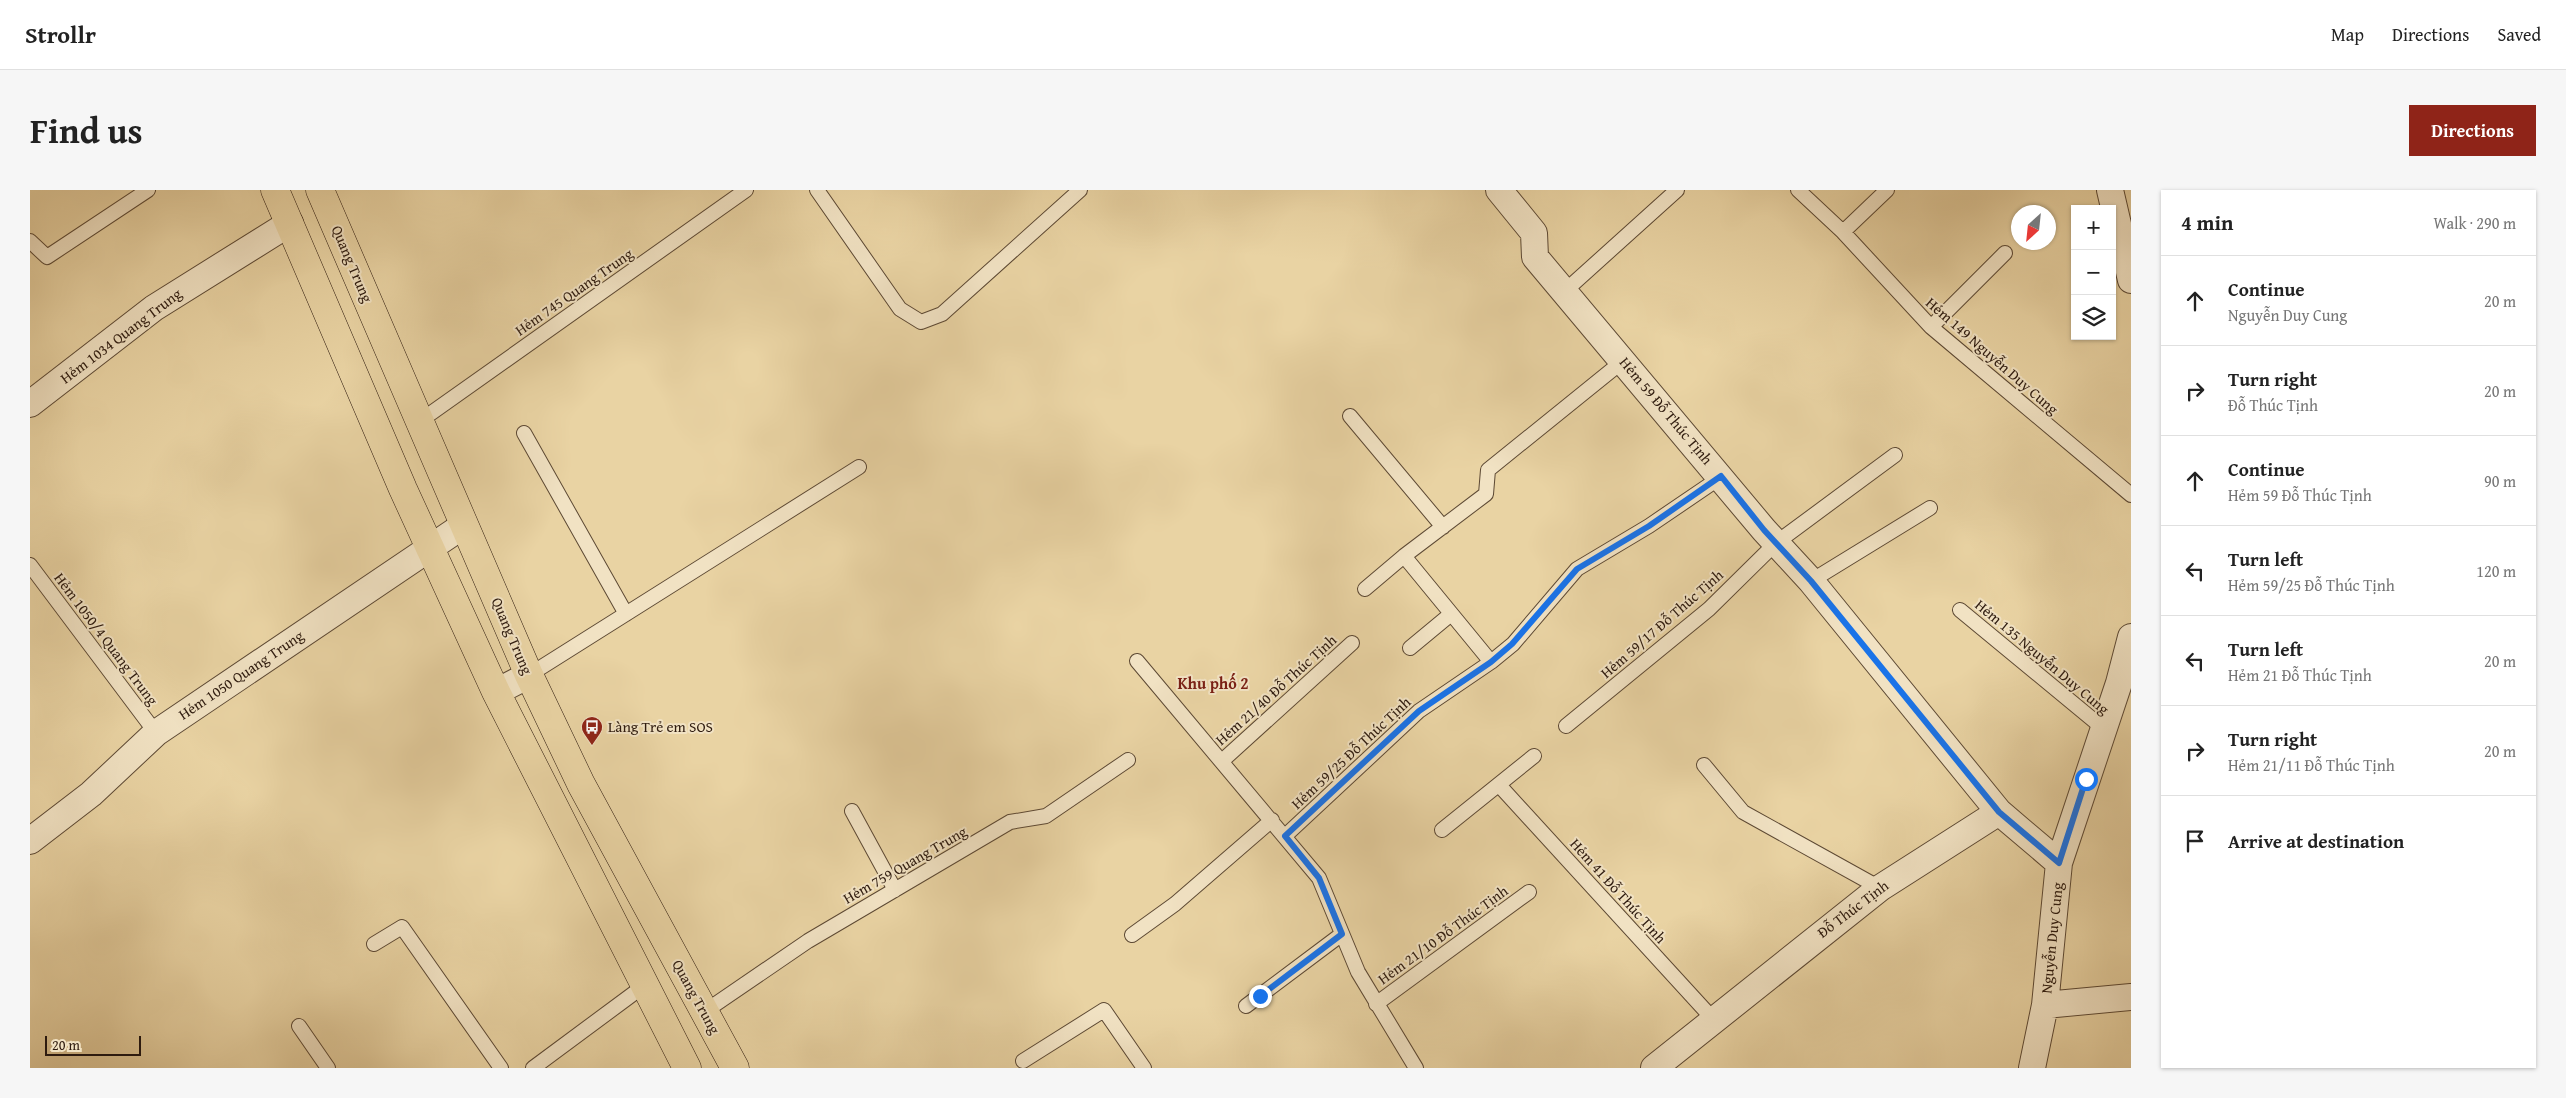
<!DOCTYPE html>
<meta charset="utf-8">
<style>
body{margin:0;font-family:"Gentium Book Plus",serif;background:#f6f6f6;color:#222}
.controls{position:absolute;right:15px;top:15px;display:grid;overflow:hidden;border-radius:0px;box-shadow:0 1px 4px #0004}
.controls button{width:45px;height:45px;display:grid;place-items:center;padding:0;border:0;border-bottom:1px solid #e0e0e0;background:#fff;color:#222;font:25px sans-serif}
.compass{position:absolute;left:1981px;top:15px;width:45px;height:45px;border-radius:50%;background:#fff;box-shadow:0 1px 4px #0004;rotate:207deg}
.scale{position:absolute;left:15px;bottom:12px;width:96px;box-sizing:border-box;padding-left:5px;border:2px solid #2e1b0f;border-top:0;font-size:14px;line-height:18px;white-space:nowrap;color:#2e1b0f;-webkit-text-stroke:4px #f1e2c3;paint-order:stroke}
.stop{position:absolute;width:15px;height:15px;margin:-11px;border:4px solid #1a73e8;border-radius:50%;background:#fff}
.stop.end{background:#1a73e8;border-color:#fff;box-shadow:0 1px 5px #0008}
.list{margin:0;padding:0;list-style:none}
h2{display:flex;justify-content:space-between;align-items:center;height:65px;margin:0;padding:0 20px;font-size:21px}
h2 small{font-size:16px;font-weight:400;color:#767676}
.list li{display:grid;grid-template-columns:32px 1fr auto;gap:15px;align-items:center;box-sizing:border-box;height:90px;padding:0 20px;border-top:1px solid #e0e0e0}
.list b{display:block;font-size:19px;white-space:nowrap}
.list p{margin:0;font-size:16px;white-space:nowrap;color:#767676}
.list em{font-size:16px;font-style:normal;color:#767676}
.icon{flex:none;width:28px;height:28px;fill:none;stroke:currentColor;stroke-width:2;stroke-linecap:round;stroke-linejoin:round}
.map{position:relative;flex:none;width:2101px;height:878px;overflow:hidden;border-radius:0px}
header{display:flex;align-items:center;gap:30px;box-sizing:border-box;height:70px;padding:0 25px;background:#fff;border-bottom:1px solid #e0e0e0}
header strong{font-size:24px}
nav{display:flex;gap:28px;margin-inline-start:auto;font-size:18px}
.intro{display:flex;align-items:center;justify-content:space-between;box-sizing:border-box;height:120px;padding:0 30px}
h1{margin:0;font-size:35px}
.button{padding:12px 22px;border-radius:0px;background:#8f2418;color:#fff;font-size:18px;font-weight:700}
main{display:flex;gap:30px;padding:0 30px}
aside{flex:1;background:#fff;border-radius:0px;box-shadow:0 1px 4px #0004}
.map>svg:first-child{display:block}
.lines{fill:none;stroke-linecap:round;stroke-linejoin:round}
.lane-casing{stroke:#5d4934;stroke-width:16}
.street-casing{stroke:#5d4934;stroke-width:28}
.primary-casing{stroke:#2e1b0f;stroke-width:29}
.lane{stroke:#f1e2c3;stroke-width:14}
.street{stroke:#f1e2c3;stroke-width:26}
.primary{stroke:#e9d3a3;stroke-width:28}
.route{stroke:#1a73e8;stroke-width:6}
.labels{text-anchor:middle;stroke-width:4;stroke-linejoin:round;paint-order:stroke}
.street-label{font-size:15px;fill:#2e1b0f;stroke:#f1e2c3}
.poi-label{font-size:15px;fill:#2e1b0f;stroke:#f1e2c3;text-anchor:start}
.neighbourhood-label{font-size:16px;font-weight:bold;fill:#7a1f14;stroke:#f1e2c3}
</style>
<header>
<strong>Strollr</strong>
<nav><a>Map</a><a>Directions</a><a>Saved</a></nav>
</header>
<div class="intro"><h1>Find us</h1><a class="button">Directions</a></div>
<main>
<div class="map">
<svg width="2101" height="878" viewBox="0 0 2101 878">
<rect width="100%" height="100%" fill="#e9d3a3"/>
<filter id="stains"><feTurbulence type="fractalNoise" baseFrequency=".004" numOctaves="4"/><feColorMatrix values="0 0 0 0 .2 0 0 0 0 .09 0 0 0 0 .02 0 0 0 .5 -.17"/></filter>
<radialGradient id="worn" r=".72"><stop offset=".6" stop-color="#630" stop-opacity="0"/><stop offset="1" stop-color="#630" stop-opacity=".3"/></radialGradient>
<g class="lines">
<!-- lane casing -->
<g class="lane-casing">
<path id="lane" d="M787,0L870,119L891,132L912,124L1050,0
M1768,0L1813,42L1901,137L2101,305
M1813,42L1857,0
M0,51L17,67L118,0
M1535,101L1647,0
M1901,137L1975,63
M1320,226L1413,337
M390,231L716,0
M494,243L596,424
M1374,366L1461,472
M0,375L126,543
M1781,391L1900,318
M1335,399L1374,366L1456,304L1458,280L1593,171
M1930,420L2073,538
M1380,458L1421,424
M1107,471L1289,688L1328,782L1386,878
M499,485L829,277
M1536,536L1679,419L1746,353L1865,265
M1192,571L1322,453
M1674,575L1713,622L1850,698
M1469,595L1683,829
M822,621L865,700
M1412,640L1504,566
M1255,646L1389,521L1461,472L1483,454L1547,379L1619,336L1691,287
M1102,745L1145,714L1242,630
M344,754L372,737L471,878
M1346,814L1499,702
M1216,816L1312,744
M674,822L778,751L980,632L1016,626L1098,570
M269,836L298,878
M993,871L1074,820L1114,878
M503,878L615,795"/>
</g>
<!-- street casing -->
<g class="street-casing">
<path id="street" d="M1469,0L1504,43L1505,67L1734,340L1781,391L1969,622
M2080,0L2101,90
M0,214L124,118L260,33
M466,502L499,485
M0,651L61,604L126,543L434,335
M2015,815L2101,807
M1624,878L1850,698L1969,622L2029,673
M2002,878L2015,815L2029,673L2089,493L2101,447"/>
</g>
<!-- primary casing -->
<g class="primary-casing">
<path id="primary" d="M245,0L373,299L466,502L657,878
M290,0L499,485L551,594L705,878"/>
</g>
<!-- lane -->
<use href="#lane" class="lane"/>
<!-- street -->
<use href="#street" class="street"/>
<!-- primary -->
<use href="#primary" class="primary"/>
</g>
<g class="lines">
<!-- route -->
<path class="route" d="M1230,806L1312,744L1289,688L1255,646L1389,521L1461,472L1482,454L1547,379L1619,336L1691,286L1734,340L1781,391L1969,622L2029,673L2056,589"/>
</g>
<!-- icons -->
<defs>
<g id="bus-pin" transform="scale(1.125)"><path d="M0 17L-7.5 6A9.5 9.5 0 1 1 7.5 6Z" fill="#8f2418" stroke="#f1e2c3"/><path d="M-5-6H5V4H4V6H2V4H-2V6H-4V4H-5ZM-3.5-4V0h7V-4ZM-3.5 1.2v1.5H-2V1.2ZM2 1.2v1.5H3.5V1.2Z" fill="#fff"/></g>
</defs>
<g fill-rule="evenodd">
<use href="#bus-pin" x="562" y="537"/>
</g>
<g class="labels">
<!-- street labels -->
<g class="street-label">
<text transform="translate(322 74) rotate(67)" y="5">Quang Trung</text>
<text transform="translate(544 102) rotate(-35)" y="5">Hẻm 745 Quang Trung</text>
<text transform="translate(91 146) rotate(-37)" y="5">Hẻm 1034 Quang Trung</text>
<text transform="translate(1962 166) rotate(41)" y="5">Hẻm 149 Nguyễn Duy Cung</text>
<text transform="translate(1636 221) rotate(50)" y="5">Hẻm 59 Đỗ Thúc Tịnh</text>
<text transform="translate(1632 434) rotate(-41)" y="5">Hẻm 59/17 Đỗ Thúc Tịnh</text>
<text transform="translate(482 446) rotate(67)" y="5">Quang Trung</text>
<text transform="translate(76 449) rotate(53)" y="5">Hẻm 1050/4 Quang Trung</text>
<text transform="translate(2012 467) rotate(40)" y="5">Hẻm 135 Nguyễn Duy Cung</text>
<text transform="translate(211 485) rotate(-34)" y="5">Hẻm 1050 Quang Trung</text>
<text transform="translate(1246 500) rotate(-42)" y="5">Hẻm 21/40 Đỗ Thúc Tịnh</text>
<text transform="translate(1321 563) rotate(-43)" y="5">Hẻm 59/25 Đỗ Thúc Tịnh</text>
<text transform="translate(875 675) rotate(-30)" y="5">Hẻm 759 Quang Trung</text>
<text transform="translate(1588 701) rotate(48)" y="5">Hẻm 41 Đỗ Thúc Tịnh</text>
<text transform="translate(1823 719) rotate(-37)" y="5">Đỗ Thúc Tịnh</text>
<text transform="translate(1413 745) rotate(-36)" y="5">Hẻm 21/10 Đỗ Thúc Tịnh</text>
<text transform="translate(2022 748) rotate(-84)" y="5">Nguyễn Duy Cung</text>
<text transform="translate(666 807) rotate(61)" y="5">Quang Trung</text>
</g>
<!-- poi labels -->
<g class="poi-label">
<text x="578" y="542">Làng Trẻ em SOS</text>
</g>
<!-- neighbourhood labels -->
<g class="neighbourhood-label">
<text x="1183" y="499">Khu phố 2</text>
</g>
</g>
<rect width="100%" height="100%" filter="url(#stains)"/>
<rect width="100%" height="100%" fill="url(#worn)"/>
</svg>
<div class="controls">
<button>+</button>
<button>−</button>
<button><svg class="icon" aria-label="layers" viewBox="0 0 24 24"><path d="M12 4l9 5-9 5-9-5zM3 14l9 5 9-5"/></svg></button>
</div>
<svg class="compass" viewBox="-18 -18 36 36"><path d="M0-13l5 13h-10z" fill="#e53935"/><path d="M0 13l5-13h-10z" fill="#767676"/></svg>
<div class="scale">20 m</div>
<div class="stop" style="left:2056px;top:589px"></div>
<div class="stop end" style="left:1230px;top:806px"></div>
</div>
<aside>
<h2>4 min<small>Walk · 290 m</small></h2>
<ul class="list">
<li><svg class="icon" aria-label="ahead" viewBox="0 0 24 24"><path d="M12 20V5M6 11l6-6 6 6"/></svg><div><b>Continue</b><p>Nguyễn Duy Cung</p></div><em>20 m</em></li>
<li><svg class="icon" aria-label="right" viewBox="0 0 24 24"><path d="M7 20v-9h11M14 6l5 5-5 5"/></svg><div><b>Turn right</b><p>Đỗ Thúc Tịnh</p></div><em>20 m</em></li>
<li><svg class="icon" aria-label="ahead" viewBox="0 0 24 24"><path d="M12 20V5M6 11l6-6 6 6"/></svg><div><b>Continue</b><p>Hẻm 59 Đỗ Thúc Tịnh</p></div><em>90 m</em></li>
<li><svg class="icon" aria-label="left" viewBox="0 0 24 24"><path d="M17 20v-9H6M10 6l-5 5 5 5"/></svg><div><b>Turn left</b><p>Hẻm 59/25 Đỗ Thúc Tịnh</p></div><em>120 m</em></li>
<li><svg class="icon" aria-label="left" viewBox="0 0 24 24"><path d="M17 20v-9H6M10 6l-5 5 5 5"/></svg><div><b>Turn left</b><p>Hẻm 21 Đỗ Thúc Tịnh</p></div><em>20 m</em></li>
<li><svg class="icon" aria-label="right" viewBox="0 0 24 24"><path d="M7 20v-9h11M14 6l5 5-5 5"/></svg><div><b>Turn right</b><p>Hẻm 21/11 Đỗ Thúc Tịnh</p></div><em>20 m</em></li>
<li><svg class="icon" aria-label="arrive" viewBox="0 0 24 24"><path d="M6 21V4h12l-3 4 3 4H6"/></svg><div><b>Arrive at destination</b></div></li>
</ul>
</aside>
</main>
